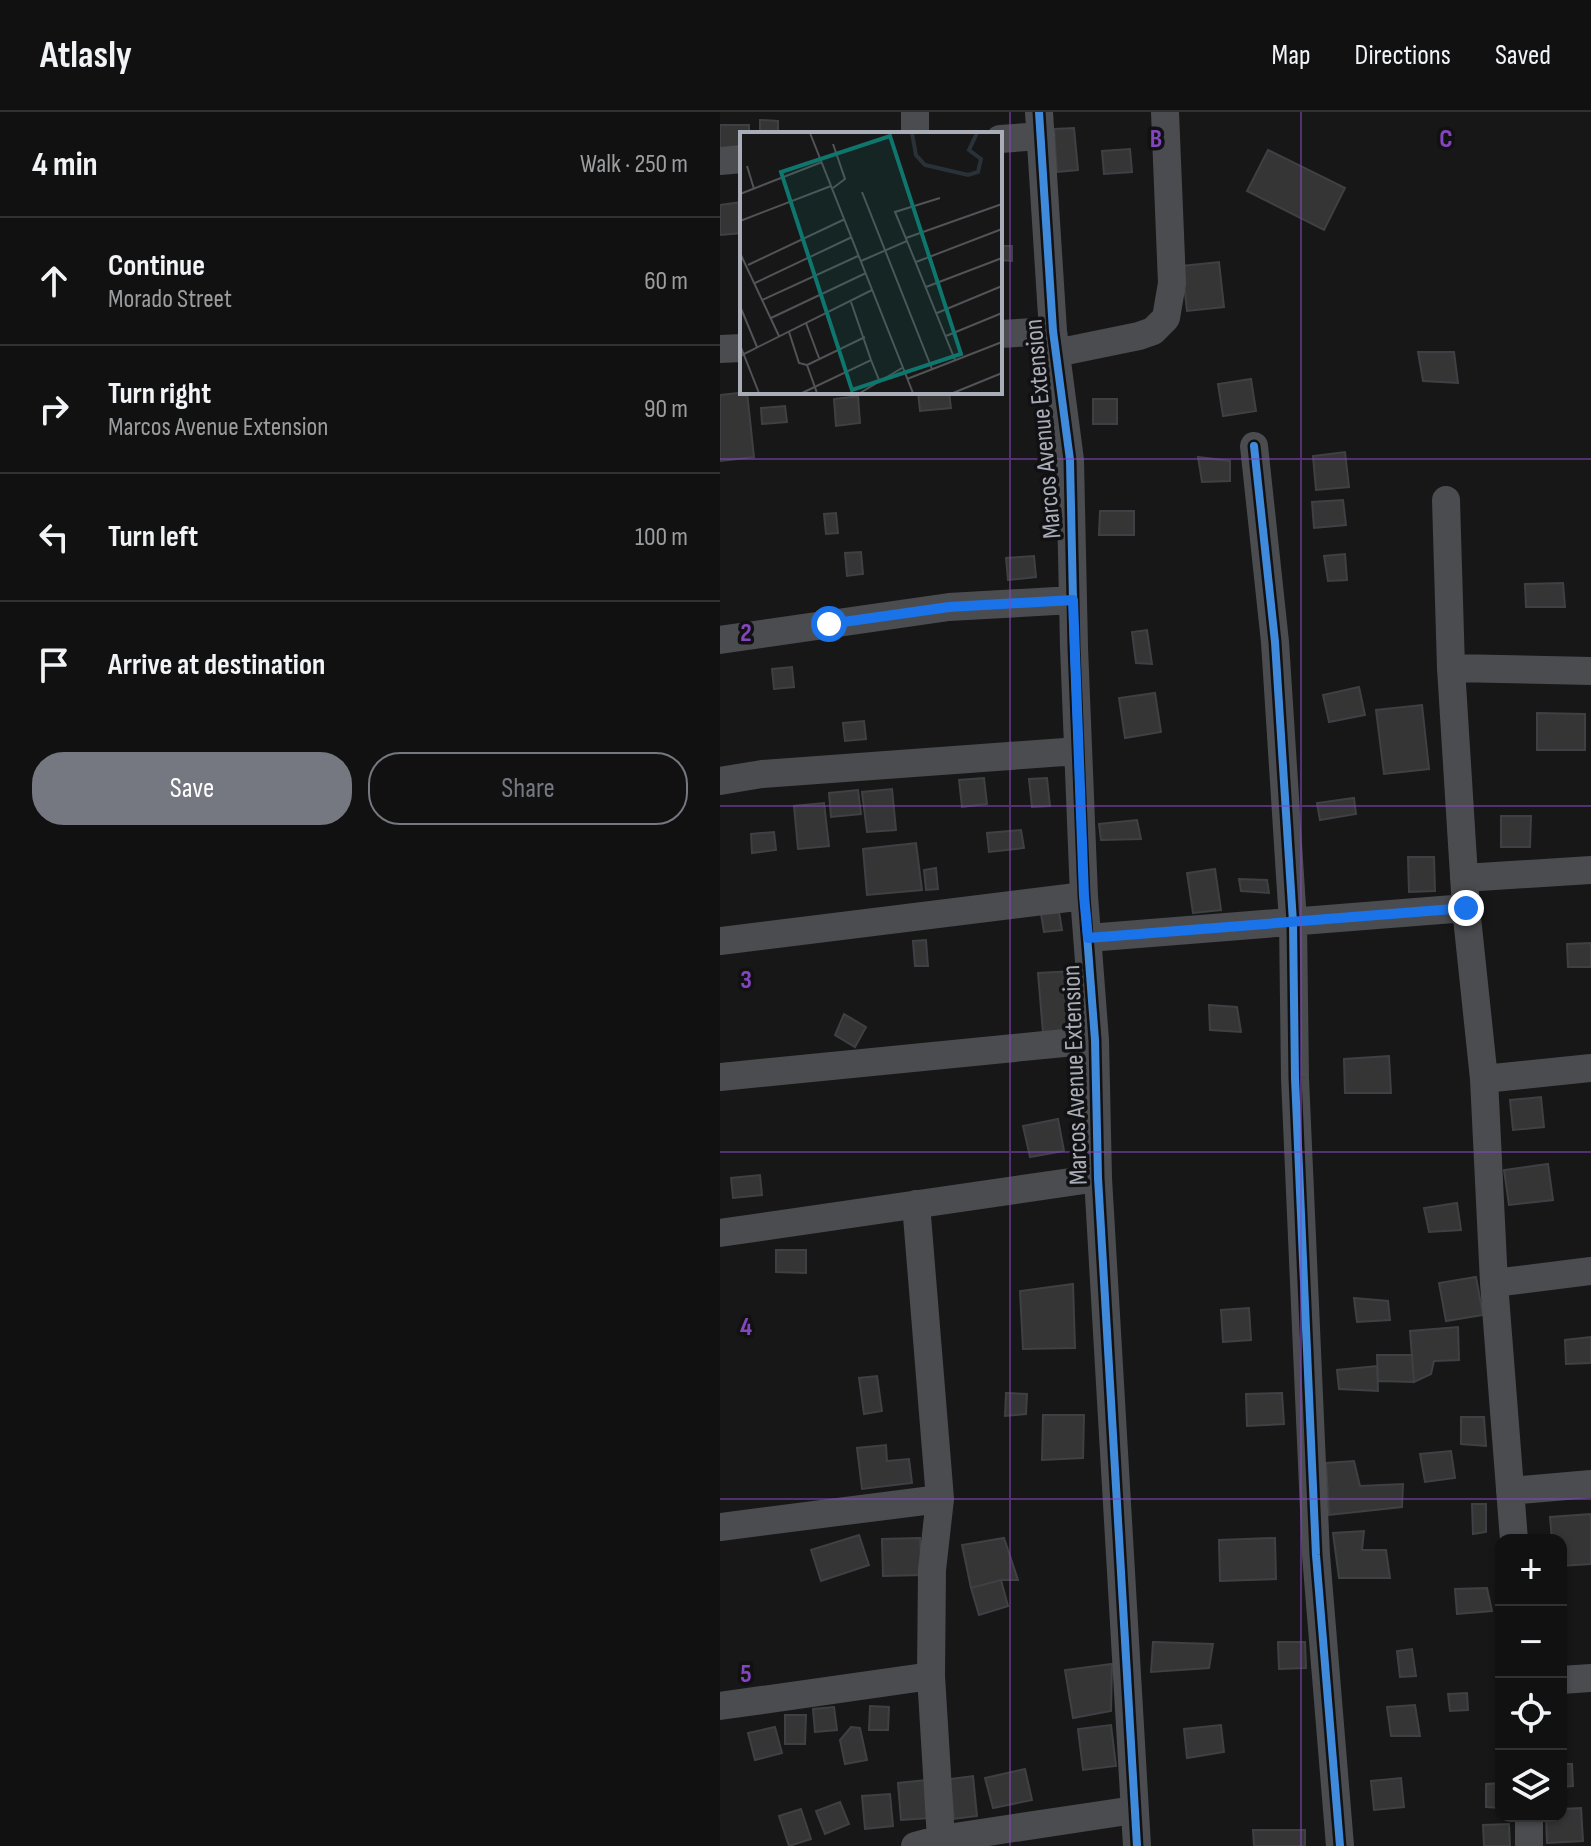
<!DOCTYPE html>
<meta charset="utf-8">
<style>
body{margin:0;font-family:"Sofia Sans Condensed",sans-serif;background:#1a1a1a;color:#f1f3f6}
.controls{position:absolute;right:24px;bottom:24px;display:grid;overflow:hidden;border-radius:16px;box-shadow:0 2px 6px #0004}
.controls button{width:72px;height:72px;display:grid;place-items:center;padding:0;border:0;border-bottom:2px solid #303131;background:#111;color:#f1f3f6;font:40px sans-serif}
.stop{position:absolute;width:24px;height:24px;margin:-18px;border:6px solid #1a73e8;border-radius:50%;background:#fff}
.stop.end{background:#1a73e8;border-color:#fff;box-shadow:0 2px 8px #0008}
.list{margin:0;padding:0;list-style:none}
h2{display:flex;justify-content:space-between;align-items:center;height:104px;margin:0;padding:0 32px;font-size:34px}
h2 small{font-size:26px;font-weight:400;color:#9c9d9f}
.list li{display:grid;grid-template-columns:52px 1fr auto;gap:24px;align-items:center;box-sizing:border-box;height:128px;padding:0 32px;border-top:2px solid #303131}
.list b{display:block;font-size:30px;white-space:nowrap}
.list p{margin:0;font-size:26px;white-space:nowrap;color:#9c9d9f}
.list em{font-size:26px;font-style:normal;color:#9c9d9f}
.actions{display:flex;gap:16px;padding:24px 32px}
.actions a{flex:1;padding:18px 0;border:2px solid #757880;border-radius:32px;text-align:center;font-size:28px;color:#757880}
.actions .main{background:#757880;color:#fff}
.icon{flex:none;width:44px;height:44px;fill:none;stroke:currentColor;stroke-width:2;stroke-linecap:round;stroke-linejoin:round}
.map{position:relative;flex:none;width:871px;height:1734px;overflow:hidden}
header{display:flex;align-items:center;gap:48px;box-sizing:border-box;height:112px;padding:0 40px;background:#111;border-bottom:2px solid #303131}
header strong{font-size:38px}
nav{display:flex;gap:44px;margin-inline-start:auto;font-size:28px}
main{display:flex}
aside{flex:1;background:#111}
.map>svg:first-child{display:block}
.building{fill:#353536;stroke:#3f4043;stroke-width:2}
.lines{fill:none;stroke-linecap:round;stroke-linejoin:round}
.minor{stroke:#4b4c50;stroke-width:28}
.cycleway-casing{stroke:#111113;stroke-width:13}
.cycleway{stroke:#408adc;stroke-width:8}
.route{stroke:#1a73e8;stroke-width:10}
.grid{fill:none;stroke:#8446be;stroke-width:2;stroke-opacity:0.55}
.labels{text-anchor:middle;stroke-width:7;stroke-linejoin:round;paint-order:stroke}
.street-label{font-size:26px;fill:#a8adb8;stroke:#111113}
.inset-river{fill:none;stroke:#2a3239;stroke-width:4}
.inset-road{fill:none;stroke:#515357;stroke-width:2}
.view{fill:#0f766e;fill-opacity:0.15;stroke:#0f766e;stroke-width:4}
.inset-edge{fill:none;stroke:#a8adb8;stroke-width:4}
.grid-label{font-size:26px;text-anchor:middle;font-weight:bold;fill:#8446be;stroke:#111113;stroke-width:7;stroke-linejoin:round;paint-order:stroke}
</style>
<header>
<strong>Atlasly</strong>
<nav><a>Map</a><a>Directions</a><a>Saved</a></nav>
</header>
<main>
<aside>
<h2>4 min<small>Walk · 250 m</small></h2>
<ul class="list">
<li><svg class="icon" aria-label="ahead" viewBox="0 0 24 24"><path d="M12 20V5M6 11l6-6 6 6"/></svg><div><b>Continue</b><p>Morado Street</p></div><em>60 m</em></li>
<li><svg class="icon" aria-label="right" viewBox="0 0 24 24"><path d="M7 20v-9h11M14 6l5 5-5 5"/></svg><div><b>Turn right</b><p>Marcos Avenue Extension</p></div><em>90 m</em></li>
<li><svg class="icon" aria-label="left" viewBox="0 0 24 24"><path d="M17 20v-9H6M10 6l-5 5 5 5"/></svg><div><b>Turn left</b></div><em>100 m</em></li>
<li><svg class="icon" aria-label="arrive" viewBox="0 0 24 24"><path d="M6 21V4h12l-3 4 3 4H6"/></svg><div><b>Arrive at destination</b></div></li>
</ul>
<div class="actions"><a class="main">Save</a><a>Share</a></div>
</aside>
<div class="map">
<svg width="871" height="1734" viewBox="0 0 871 1734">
<rect width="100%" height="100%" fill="#171717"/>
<!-- building -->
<path class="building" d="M40,8L58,9V22H40Z
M0,13H29V22H22V36H0Z
M354,16L358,58L337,60L334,17Z
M410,37L412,60L384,62L382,39Z
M548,38L625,76L604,118L527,79Z
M22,90V121L0,123V93Z
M280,134H292V149L280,148Z
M499,150L504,195L467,199L462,154Z
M698,240H734L738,271L703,269Z
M531,267L536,299L503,304L498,272Z
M27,280L34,345L0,349V283Z
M198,280H229L231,296L200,299Z
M138,284L140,311L116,314L114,287Z
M373,287H397V312H373Z
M65,294L67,310L42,312L41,296Z
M625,340L629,375L596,378L593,344Z
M478,345L510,349V369L482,370Z
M623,388L626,413L594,416L592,390Z
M380,399H414V423H379Z
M116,401L118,421L106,422L104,402Z
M141,440L143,462L127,464L125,441Z
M625,442L627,468L608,469L604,444Z
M314,444L316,465L288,468L286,446Z
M843,471L845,495H806L805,472Z
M427,518L432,552L416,551L412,520Z
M72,555L74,575L54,577L52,557Z
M639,575L645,603L609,610L603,583Z
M435,581L441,620L405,626L399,586Z
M702,593L709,657L664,662L656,598Z
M817,601L865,602V638H817Z
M144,609L146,627L125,629L123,611Z
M264,666L267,692L242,695L239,668Z
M327,666L330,694L312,695L309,667Z
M172,677L176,718L147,720L142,680Z
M138,678L141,702L111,705L109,681Z
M634,686L636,702L600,708L597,691Z
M104,691L109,734L78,737L74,694Z
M781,704H811L810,735H781Z
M417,708L421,727L381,728L379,712Z
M301,718L304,736L269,740L267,721Z
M54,720L56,738L32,741L31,722Z
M196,731L202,778L147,783L143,737Z
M688,745H714L715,779L689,780Z
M216,756L218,777L206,778L204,758Z
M495,757L501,798L473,801L467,761Z
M519,767L547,768L549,781L521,779Z
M339,800L342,818L324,820L321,802Z
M206,828L208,854H195L193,829Z
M871,831V855H848L847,832Z
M355,859L360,918L323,921L318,861Z
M489,893L517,895L521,920L490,918Z
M124,902L146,915L135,935L115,923Z
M669,944L671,981H625L624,947Z
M821,985L824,1015L793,1018L790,988Z
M338,1007L344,1039L310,1045L303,1014Z
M828,1052L833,1088L789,1093L784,1058Z
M40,1063L42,1083L13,1086L11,1066Z
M737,1091L741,1118L709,1120L704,1096Z
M56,1138H86V1161L56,1160Z
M756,1165L763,1203L726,1209L719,1171Z
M353,1172L355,1236L303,1237L300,1179Z
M634,1186L668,1189L670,1208L637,1210Z
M529,1196L531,1228L503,1230L501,1198Z
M738,1215L739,1248L714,1249L711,1262L694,1270L690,1219Z
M871,1225V1251L846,1252L845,1228Z
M657,1243H692L694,1270L658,1269Z
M657,1254L658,1279L619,1277L617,1258Z
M157,1264L162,1299L144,1302L139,1266Z
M286,1281L307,1282L306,1302L285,1304Z
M562,1281L564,1312L527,1314L526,1282Z
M323,1303H364L363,1346L322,1348Z
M741,1305H764L766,1334L741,1332Z
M166,1333L167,1349L189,1347L192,1371L142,1377L137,1336Z
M731,1339L735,1366L705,1370L700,1342Z
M634,1349L640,1374L683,1372L682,1395L609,1403L606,1351Z
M752,1392H766V1420L753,1422Z
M871,1402V1452L841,1454V1428H832L830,1405Z
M644,1419L642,1438H666L670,1466H619L613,1421Z
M139,1423L149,1453L101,1469L91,1438Z
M200,1426L202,1463L163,1464L162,1427Z
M284,1426L298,1468H281L251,1476L242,1433Z
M555,1426L556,1467L500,1469L499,1428Z
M281,1468L288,1494L259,1503L251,1476Z
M767,1476L772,1499L737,1502L735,1477Z
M433,1530L493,1532L489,1556L431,1560Z
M558,1530H585L586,1556L559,1557Z
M692,1537L696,1564L680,1565L677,1539Z
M392,1552L391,1599L353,1606L345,1558Z
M747,1581L748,1598L730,1599L728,1582Z
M695,1593L700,1624H671L667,1595Z
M150,1594L169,1595L168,1618H149Z
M114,1595L117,1618L95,1620L93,1597Z
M65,1603H86L85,1632H65Z
M391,1613L396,1654L363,1658L358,1617Z
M501,1613L504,1640L467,1646L464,1617Z
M55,1615L62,1641L35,1648L28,1621Z
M131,1615L140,1616L147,1648L125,1652L120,1628Z
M841,1652H852L853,1674L841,1675Z
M305,1657L312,1688L273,1696L265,1666Z
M253,1664L257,1704L234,1707L230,1667Z
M681,1666L684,1695L654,1698L651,1669Z
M206,1668L210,1706L181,1708L178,1671Z
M781,1671V1696L766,1695V1672Z
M170,1682L173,1714L145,1717L142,1684Z
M120,1690L129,1712L105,1722L96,1699Z
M861,1696L863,1729L827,1731L826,1704H841V1697Z
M81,1697L91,1727L69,1734L59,1704Z
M789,1712L790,1734H764L763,1713Z
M533,1718H585V1734H534Z"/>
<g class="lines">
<!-- minor -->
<path class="minor" d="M195,0V22
M319,0L333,219L350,348L354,535L364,784L375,928L378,1066L417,1734
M280,27L321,24
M0,49L22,47
M280,222L333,219
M0,237L22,236
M336,241L419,224L433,219L446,206L452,171L445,0
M534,334L555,530L573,810L575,966L596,1443L620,1734
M726,388L731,556
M0,528L229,495L353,488
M0,669L42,662L358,639
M744,766L871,758
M746,796L764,967L774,1171L794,1428
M368,826L746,796L731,556L871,559
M0,829L364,784
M0,965L375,928
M764,967L871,956
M196,1092L220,1387L212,1458L211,1564
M0,1121L378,1066
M774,1171L871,1159
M790,1379L871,1372
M0,1415L220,1387
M841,1568L871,1566
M0,1594L211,1564L221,1727
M809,1704V1734
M195,1734L221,1727L414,1698"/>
<!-- cycleway casing -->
<g class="cycleway-casing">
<path id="cycleway" d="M319,0L333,219L350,348L354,535L364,784L375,928L378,1066L417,1734
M534,334L555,530L573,810L575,966L596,1443L620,1734"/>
</g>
<!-- cycleway -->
<use href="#cycleway" class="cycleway"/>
</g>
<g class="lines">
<!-- route -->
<path class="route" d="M109,512L229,495L353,488L364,784L368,826L746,796"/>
</g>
<!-- grid -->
<path class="grid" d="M290,0V1734M581,0V1734M0,347H871M0,694H871M0,1040H871M0,1387H871"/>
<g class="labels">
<!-- street labels -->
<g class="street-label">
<text transform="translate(322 317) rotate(-95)" y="9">Marcos Avenue Extension</text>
<text transform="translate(354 963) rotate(-92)" y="9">Marcos Avenue Extension</text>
</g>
</g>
<!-- overview -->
<g transform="translate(20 20)">
<rect width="262" height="262" fill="#171717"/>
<path class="inset-river" d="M172,1L176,23L185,33L228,43L238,40L241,27L229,18L237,1"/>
<path class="inset-road" d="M70,1L173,261M7,34L14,57M93,56L105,47L93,12M122,60L192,237M0,62L82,30M0,89L91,54M166,106L262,72M167,109L215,228M0,121L39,204M121,129L167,109L155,80L200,66M176,130L262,97M8,133L105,87M15,151L112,105M186,155L262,126M22,168L118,124M111,170L131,228M0,174L17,215M197,181L262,154M31,186L126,141M66,191L79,226M49,200L59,231L67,233M206,204L262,181M0,213L19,261M0,224L132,158M167,247L262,210M62,261L131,228L139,248M77,261L67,233L125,205M120,261L162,236M213,261L262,241"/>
<path class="view" d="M150,4L221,222L112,258L41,40Z"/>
<rect width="262" height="262" class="inset-edge"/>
</g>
<g class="grid-label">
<text x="436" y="35">B</text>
<text x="726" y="35">C</text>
<text x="26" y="529">2</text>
<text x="26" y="876">3</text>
<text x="26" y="1223">4</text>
<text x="26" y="1570">5</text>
</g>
</svg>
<div class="controls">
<button>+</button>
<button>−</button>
<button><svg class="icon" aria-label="locate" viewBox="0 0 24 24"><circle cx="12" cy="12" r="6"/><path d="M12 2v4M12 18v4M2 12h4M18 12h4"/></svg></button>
<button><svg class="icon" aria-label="layers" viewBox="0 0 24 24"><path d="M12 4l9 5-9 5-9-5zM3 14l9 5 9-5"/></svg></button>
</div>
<div class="stop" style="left:109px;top:512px"></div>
<div class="stop end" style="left:746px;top:796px"></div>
</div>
</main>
